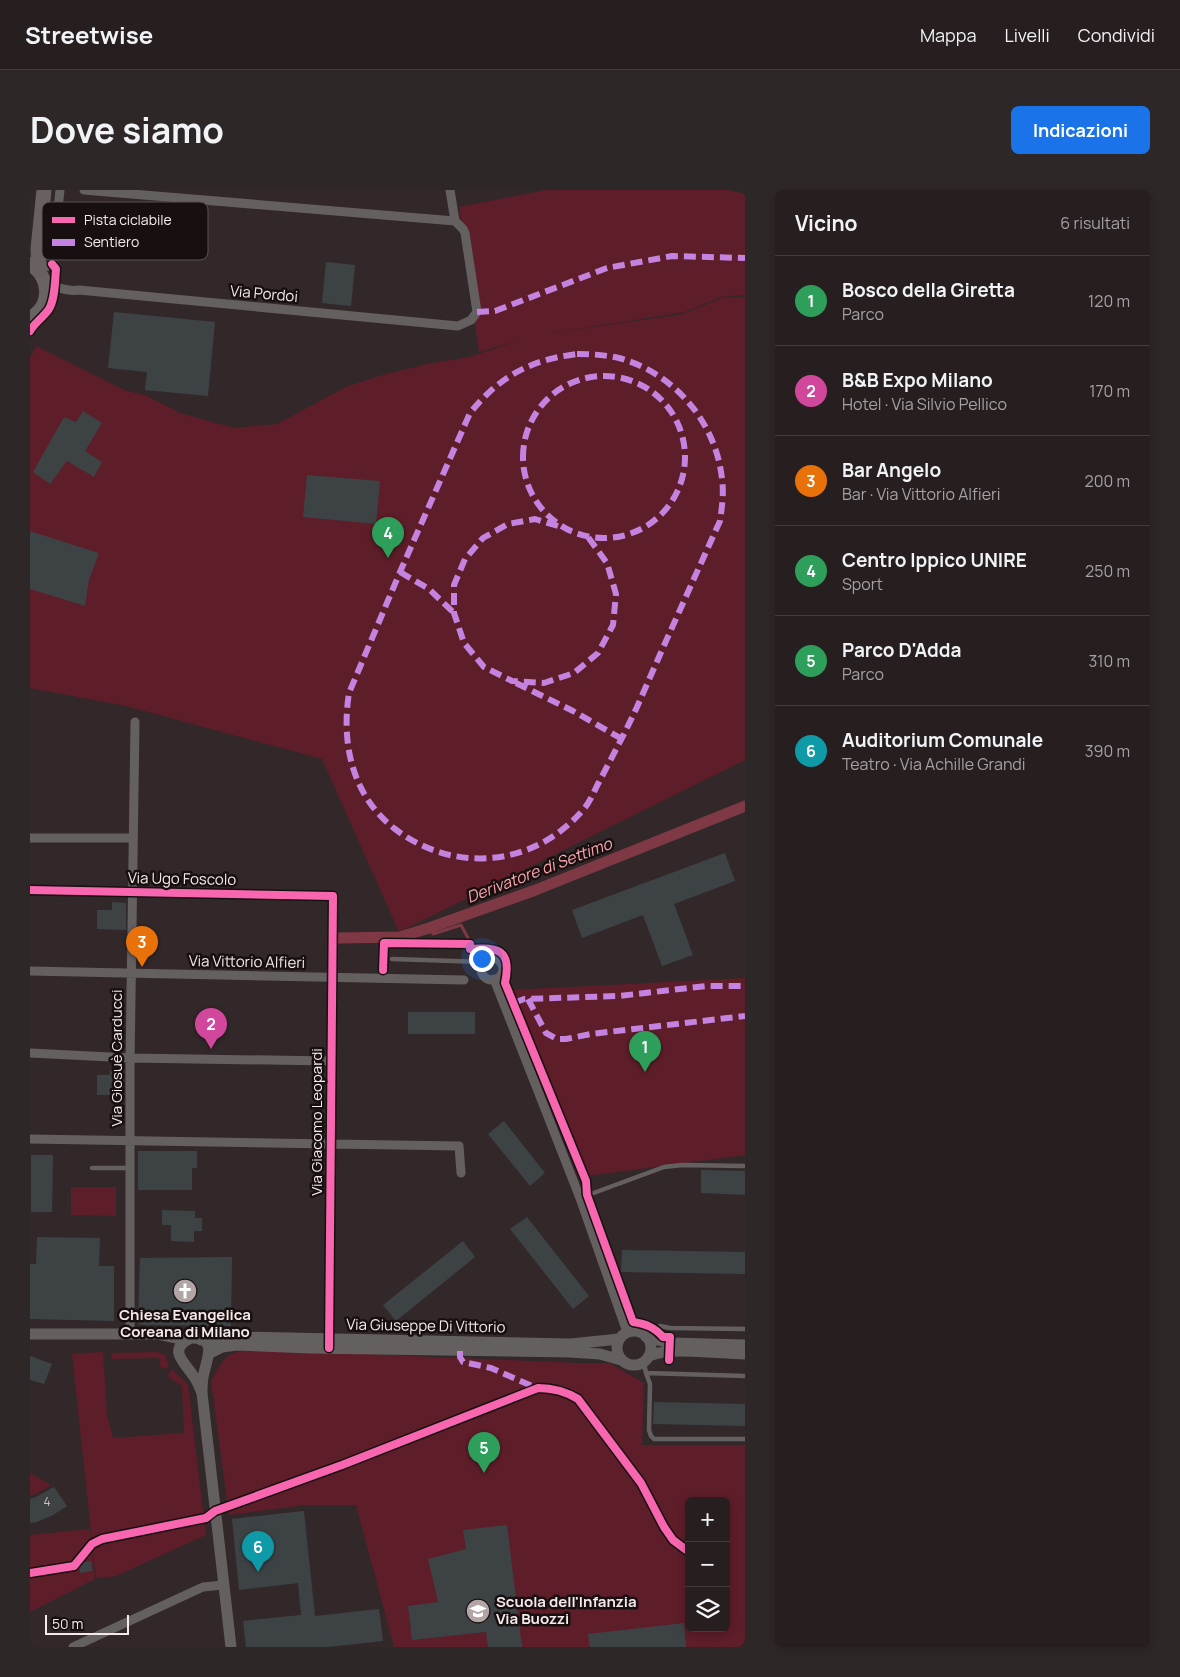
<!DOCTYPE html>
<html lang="it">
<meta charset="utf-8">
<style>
body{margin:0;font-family:Manrope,sans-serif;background:#2e2728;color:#f1f3f6}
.controls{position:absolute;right:15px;bottom:15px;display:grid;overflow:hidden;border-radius:8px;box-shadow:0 2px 8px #0003}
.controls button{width:45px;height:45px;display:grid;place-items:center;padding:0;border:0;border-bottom:1px solid #423c3d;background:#261e1f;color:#f1f3f6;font:25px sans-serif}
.scale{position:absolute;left:15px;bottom:12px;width:84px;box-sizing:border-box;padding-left:5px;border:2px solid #f6e9e9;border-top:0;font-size:14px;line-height:18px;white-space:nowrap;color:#f6e9e9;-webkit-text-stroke:4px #181010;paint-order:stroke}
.you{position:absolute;left:451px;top:768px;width:18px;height:18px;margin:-12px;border:4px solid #fff;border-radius:50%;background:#1a73e8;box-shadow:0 0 0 8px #1a73e833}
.badge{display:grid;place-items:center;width:32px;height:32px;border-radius:50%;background:#1a73e8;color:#fff;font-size:16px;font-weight:700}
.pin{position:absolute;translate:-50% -41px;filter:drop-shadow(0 1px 2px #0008)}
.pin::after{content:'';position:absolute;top:26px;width:18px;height:15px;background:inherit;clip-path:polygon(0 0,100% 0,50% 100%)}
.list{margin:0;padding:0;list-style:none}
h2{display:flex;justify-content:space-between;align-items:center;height:65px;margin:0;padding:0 20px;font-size:21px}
h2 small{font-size:16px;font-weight:400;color:#a4a2a4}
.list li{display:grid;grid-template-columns:32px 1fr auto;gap:15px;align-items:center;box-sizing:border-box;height:90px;padding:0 20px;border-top:1px solid #423c3d}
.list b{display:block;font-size:19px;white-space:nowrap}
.list p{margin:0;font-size:16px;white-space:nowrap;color:#a4a2a4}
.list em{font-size:16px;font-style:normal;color:#a4a2a4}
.icon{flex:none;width:28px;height:28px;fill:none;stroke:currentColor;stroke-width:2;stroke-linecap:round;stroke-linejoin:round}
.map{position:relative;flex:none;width:715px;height:1457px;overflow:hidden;border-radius:8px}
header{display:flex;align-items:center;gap:30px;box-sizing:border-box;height:70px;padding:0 25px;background:#261e1f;border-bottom:1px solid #423c3d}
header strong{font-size:24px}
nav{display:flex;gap:28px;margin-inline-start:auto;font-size:18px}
.intro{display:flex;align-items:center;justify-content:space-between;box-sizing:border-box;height:120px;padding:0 30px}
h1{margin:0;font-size:35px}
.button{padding:12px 22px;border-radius:8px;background:#1a73e8;color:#fff;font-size:18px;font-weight:700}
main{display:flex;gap:30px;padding:0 30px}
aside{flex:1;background:#261e1f;border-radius:8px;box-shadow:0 2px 8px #0003}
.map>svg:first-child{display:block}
.green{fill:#5d1d29;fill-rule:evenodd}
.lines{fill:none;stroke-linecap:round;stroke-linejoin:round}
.stream{stroke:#7f3944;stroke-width:3}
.canal{stroke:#7f3944;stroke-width:11}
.building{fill:#3d4345}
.service{stroke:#656060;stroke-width:4.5}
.minor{stroke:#656060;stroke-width:9}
.tertiary{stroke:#656060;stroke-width:11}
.secondary{stroke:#696363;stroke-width:14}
.primary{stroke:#696061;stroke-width:15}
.quiet{stroke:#c483df;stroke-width:6;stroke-dasharray:12 6;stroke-linecap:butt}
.cycleway-casing{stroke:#181010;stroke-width:11}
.cycleway{stroke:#f766af;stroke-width:8}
.labels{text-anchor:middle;stroke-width:5;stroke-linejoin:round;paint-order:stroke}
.number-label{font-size:12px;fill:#c8c0c0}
.street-label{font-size:15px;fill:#f6e9e9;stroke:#181010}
.poi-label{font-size:15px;font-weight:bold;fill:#f6e9e9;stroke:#181010}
.water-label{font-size:16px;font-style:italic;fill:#fea5ae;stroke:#181010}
.key{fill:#181010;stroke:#5b5151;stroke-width:1}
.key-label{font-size:14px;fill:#f6e9e9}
</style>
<header>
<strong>Streetwise</strong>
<nav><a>Mappa</a><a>Livelli</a><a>Condividi</a></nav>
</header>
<div class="intro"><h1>Dove siamo</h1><a class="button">Indicazioni</a></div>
<main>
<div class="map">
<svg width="715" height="1457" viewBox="0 0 715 1457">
<rect width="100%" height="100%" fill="#332829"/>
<!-- green -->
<path class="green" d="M516,0H698L715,4V105L691,107L655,122L522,143L653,124L692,108L715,107V570L369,742L292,569L96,516L0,498V168L6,156L94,200L117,206L150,223L204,238L247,234L316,197L352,185L397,174L439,167L492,150L449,162L429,17Z
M715,788V965L557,986L481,800Z
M41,997H86V1026L41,1025Z
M221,1159L545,1173H579L614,1193L612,1255H715V1457H364L326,1315H274L199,1325L181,1191C193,1169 195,1163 221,1159ZM659,1311H696V1438H659Z
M73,1162L77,1225L83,1248L154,1243L152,1196L137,1186L142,1179L158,1195L176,1345L86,1386L66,1388L42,1164Z
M127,1162L135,1165L139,1176L136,1179L130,1177L129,1168L81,1169L82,1163Z
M0,1283L21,1295L6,1304L0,1305Z
M60,1339L65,1389L0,1422V1345Z"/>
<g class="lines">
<!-- stream -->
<path class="stream" d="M399,738L403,744L431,735L438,748"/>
<!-- canal -->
<path class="canal" d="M308,748L370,747L399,738L503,701L715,616"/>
</g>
<!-- building -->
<path class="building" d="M296,72L325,75L321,116L292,113Z
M84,122L185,132L178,206L115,200L117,182L78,178Z
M53,221L72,233L55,261L72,272L64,287L37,271L20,294L3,282L34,227L46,232Z
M277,285L350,291L346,334L273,327Z
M0,341L69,363L59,390L55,416L0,399Z
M695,663L705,691L644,714L663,765L632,776L613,725L552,748L542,720Z
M82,712L96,713V740L67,739V720H82Z
M378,822H445V844H378Z
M80,880H94V905H67V885H80Z
M474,931L515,983L500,996L458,944Z
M108,961H167V978H162V1000H108Z
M1,965H23L22,1022H1Z
M671,980L715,981V1005L671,1003Z
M132,1020L165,1021V1028H172V1041H164V1052L141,1051V1035H132Z
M497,1027L559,1106L543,1119L480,1039Z
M7,1047L70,1048L69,1076H84V1131L0,1129V1074H6Z
M433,1051L445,1067L366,1131L353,1115Z
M592,1060L715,1062V1084L591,1082Z
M202,1067L201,1136L115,1135L108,1134L110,1068Z
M0,1166L22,1174L14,1194L0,1190Z
M624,1212L715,1214V1236L623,1234Z
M24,1297L37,1316L23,1325L7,1332L0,1333V1309L6,1307Z
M274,1321L285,1426L349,1419L353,1451L297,1457H216L213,1431L271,1425L268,1393L209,1400L202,1329Z
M477,1335L492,1457H458L456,1442L382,1450L378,1416L408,1412L398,1369L436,1359L433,1340Z
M61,1371L62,1381L50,1383L49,1373Z
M654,1433L656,1457H560L558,1444Z"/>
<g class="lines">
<!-- service -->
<path class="service" d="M362,769L453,772
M62,978H100
M550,1008L634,977L652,975L715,976
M617,1146L630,1136L640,1138L715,1139
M610,1174L615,1178L616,1183L715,1186
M616,1183L620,1194L619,1240L621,1246L624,1249H715"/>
<!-- minor -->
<path class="minor" d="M54,0L425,31
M9,80L22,74L30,0
M15,92C27,97 36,102 49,100L428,136L441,130L447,122L435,43L433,39L425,31L420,0
M0,648H103
M0,700L303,706L299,1155
M451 779a11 11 0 1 1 22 0a11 11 0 1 1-22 0Z
M0,781L434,790
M464,789L550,1008L597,1142
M0,863L100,868L301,871
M0,949L429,956L431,983
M100,1144V875L105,532
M43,1457L173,1397L193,1395"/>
<!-- tertiary -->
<path class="tertiary" d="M587 1158a17 17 0 1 1 34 0a17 17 0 1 1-34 0Z
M0,1144H128L156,1150
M616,1147L640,1153L715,1155
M171,1150L206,1147L541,1154L589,1149
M180,1163L192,1157L206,1155L280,1158L540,1162L570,1164L591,1170
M619,1166C642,1156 688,1164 715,1164
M172,1203C169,1196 167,1190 162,1184C154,1172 137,1159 161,1148C188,1147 177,1168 174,1183C172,1189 172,1196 172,1203L201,1457"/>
<!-- secondary -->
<path class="secondary" d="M0,74C20,87 23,115 0,128"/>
<!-- primary -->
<path class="primary" d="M9,80L8,59L14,0"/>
<!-- quiet -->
<path class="quiet" d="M447,122L465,121L577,78L642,66L715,68
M547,164C561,164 575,165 589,168C644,183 686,232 692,289C694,303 692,317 690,331C662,393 634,455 607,517C595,543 582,567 569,592C564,601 560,613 552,621C503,677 424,684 365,639C322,606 311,553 319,503L370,382L440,223C470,186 500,170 547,164Z
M493 267a81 81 0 1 1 162 0a81 81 0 1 1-162 0Z
M528,336L505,329L478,334L453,348L435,369L424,395V423L434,453L454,477L482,491L514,493L544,483L568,463L583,435L586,404L577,373L558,347
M370,382L399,399L424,423
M486,493L543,521L592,549
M498,809L516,843L527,849H536L561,844L715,826
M484,813L494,809L589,806L676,796H715
M430,1161V1167L433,1172L461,1178L509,1199"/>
<!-- cycleway casing -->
<g class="cycleway-casing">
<path id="cycleway" d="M0,141C5,132 13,128 19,119C25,109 25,92 26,79L22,74
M0,700L303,706L299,1158
M353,780L354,753L440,754V759C469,757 482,760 475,793L556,991L557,1005L603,1132C616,1134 624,1137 633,1147H640L639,1170
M0,1383L44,1376L62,1354L72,1349L176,1328L185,1321L312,1275L508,1198C523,1198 535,1201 548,1209L611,1293L634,1337L643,1350L659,1362"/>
</g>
<!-- cycleway -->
<use href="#cycleway" class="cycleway"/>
</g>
<!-- icons -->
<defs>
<g id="church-disc" transform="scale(1.25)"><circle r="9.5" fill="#b2a5a6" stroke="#181010"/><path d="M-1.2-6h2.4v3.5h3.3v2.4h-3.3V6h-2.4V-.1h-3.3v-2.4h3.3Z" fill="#fff"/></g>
<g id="school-disc" transform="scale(1.25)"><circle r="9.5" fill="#b2a5a6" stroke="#181010"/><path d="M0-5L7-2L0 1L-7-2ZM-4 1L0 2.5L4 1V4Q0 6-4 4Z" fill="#fff"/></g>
</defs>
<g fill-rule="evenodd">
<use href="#church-disc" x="155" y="1101"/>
<use href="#school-disc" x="448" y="1421"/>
</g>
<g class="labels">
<!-- number labels -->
<g class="number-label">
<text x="17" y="1316">4</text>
</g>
<!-- street labels -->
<g class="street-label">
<text transform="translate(234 104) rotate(5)" y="5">Via Pordoi</text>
<text transform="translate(152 689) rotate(1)" y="5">Via Ugo Foscolo</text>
<text transform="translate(217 772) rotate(1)" y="5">Via Vittorio Alfieri</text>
<text transform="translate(87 868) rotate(-90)" y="5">Via Giosuè Carducci</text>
<text transform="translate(287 932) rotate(-90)" y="5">Via Giacomo Leopardi</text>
<text transform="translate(396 1136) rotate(1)" y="5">Via Giuseppe Di Vittorio</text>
</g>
<!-- poi labels -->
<g class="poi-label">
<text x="155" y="1130">Chiesa Evangelica<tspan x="155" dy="17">Coreana di Milano</tspan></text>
<text x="466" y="1417" text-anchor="start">Scuola dell'Infanzia<tspan x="466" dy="17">Via Buozzi</tspan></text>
</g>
<!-- water labels -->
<g class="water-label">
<text transform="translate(509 680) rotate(-21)" y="6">Derivatore di Settimo</text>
</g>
</g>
<!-- legend -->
<rect x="12" y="12" width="166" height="58" rx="8" class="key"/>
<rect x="22" y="27" width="23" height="6" fill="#f766af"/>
<rect x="22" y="49" width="23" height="7" fill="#c483df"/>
<g class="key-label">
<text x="54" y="35">Pista ciclabile</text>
<text x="54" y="57">Sentiero</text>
</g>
</svg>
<div class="controls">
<button>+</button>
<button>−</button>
<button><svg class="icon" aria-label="layers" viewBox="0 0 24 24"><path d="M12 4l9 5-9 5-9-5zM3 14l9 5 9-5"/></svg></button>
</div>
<div class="scale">50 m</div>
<div class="you"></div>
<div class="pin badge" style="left:615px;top:882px;background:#2e9e5b">1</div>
<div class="pin badge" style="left:181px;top:859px;background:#d1479c">2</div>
<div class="pin badge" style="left:112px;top:777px;background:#e8710a">3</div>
<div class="pin badge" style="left:358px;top:368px;background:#2e9e5b">4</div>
<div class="pin badge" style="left:454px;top:1283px;background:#2e9e5b">5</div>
<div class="pin badge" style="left:228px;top:1382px;background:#0f9aa8">6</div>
</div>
<aside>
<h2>Vicino<small>6 risultati</small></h2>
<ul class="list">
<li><span class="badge" style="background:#2e9e5b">1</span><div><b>Bosco della Giretta</b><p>Parco</p></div><em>120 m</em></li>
<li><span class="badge" style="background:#d1479c">2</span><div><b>B&amp;B Expo Milano</b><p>Hotel · Via Silvio Pellico</p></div><em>170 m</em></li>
<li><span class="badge" style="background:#e8710a">3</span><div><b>Bar Angelo</b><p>Bar · Via Vittorio Alfieri</p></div><em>200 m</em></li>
<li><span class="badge" style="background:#2e9e5b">4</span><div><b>Centro Ippico UNIRE</b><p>Sport</p></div><em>250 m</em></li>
<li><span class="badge" style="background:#2e9e5b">5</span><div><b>Parco D'Adda</b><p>Parco</p></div><em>310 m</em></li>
<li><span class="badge" style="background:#0f9aa8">6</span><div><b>Auditorium Comunale</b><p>Teatro · Via Achille Grandi</p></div><em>390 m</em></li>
</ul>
</aside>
</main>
